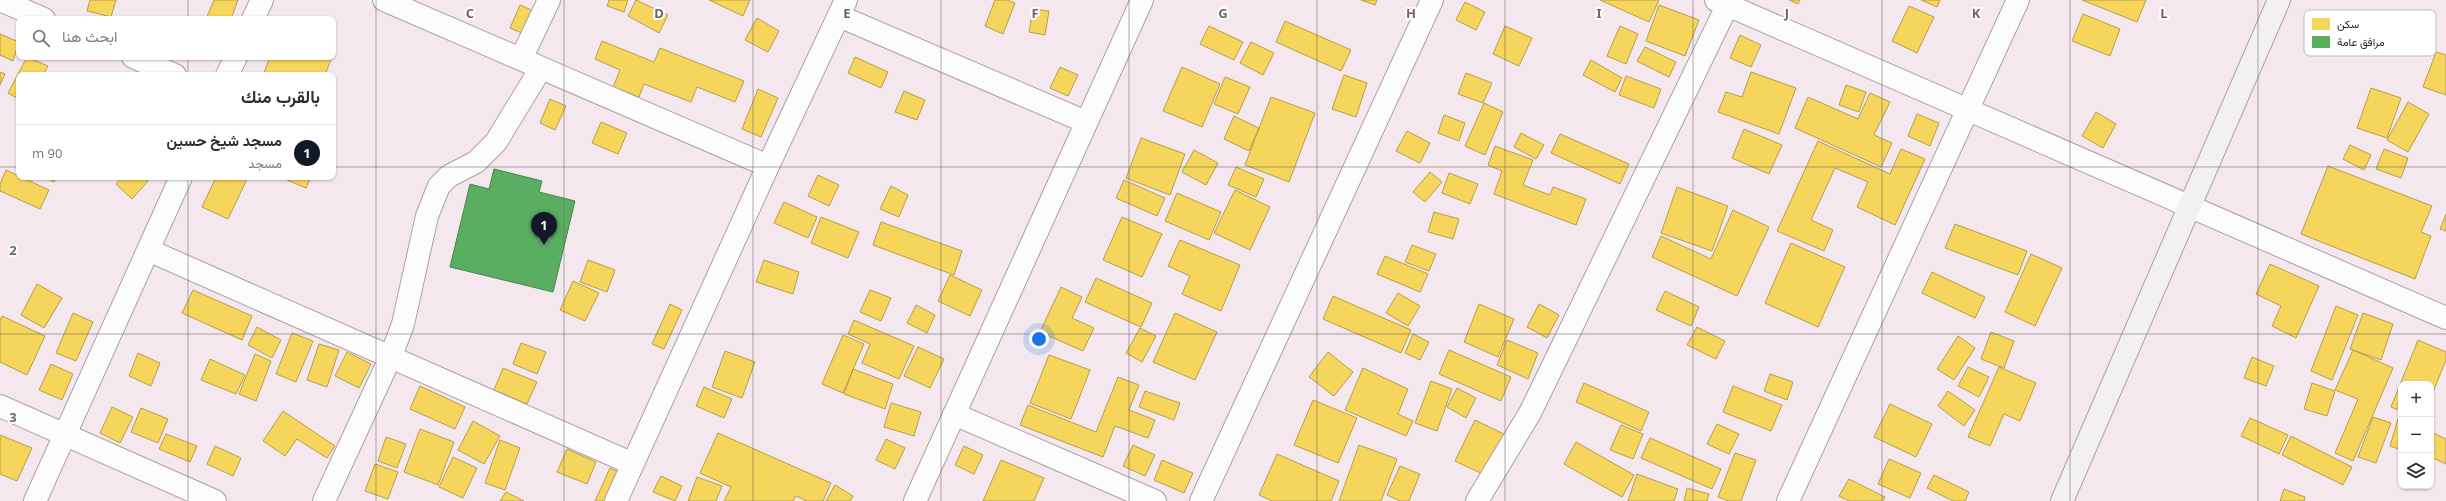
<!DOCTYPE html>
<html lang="ar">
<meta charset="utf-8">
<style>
body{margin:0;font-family:"Noto Sans",Vazirmatn,sans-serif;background:#f7f7f7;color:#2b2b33;direction:rtl}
.controls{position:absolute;right:12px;bottom:12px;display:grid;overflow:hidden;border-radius:8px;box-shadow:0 1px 3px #0004}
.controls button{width:36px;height:36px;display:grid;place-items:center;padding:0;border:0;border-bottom:1px solid #e1e1e2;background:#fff;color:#2b2b33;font:20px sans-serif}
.you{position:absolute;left:1039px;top:339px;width:14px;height:14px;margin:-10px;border:3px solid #fff;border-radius:50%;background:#1a73e8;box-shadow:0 0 0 6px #1a73e833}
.badge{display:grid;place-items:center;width:26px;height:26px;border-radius:50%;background:#111827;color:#fff;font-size:13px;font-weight:700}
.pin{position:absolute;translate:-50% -33px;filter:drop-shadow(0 1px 2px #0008)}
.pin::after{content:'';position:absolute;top:21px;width:14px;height:12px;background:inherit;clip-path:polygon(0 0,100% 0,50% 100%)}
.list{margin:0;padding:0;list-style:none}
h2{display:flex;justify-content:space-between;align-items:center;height:52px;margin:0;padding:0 16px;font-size:17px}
h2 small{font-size:13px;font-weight:400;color:#7c7c81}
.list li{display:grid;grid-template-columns:26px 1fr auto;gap:12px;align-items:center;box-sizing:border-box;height:56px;padding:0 16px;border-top:1px solid #e1e1e2}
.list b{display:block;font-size:15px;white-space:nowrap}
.list p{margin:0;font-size:13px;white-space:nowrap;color:#7c7c81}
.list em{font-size:13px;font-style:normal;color:#7c7c81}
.icon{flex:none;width:22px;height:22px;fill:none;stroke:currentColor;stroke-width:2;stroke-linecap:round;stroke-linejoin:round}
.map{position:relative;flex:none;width:2446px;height:501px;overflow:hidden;direction:ltr}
.search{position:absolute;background:#fff;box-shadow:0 1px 3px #0004;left:16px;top:16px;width:320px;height:44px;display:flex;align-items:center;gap:10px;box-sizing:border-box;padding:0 14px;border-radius:8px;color:#7c7c81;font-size:15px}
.panel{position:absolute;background:#fff;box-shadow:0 1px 3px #0004;left:16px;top:72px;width:320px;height:108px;border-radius:8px;direction:rtl}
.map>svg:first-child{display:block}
.homes{fill:#f6d55c;stroke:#b79e4b}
.public{fill:#5aae61;stroke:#4a834e}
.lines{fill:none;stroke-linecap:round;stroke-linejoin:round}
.minor-casing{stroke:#a9a1a5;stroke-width:24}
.secondary-casing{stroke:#a9a1a5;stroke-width:24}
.minor{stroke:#fdfcfc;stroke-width:22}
.secondary{stroke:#f3f0f1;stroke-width:22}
.grid{fill:none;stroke:#6d6569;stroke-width:1;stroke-opacity:0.55}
.key{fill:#fff;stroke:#bebcbd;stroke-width:1}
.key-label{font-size:11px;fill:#251e22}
.grid-label{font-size:13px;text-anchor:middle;font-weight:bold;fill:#6d6569;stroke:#fff;stroke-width:4;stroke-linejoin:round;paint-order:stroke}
</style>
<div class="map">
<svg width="2446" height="501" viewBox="0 0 2446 501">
<rect width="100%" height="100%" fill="#f4e8ee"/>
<!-- homes -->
<path class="homes" d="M90,0H116L111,17L87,11Z
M214,0H238L231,19H206Z
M609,0H628L624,12L607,6Z
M636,0L668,15L659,33L628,16Z
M709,0H750L743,16Z
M995,0H1007L1015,3L1003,34L985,26Z
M1361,0H1377L1375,5Z
M1600,0H1659L1649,22Z
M1789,0H1800L1798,4Z
M1921,0H1940L1937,7Z
M2082,0H2146L2137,22Z
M1465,2L1485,12L1476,30L1456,20Z
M520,5L541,14L531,37L510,28Z
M1659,5L1699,20L1685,56L1646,41Z
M1909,6L1934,17L1917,53L1892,41Z
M1033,9L1049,11L1045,35L1029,32Z
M2083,14L2120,29L2110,56L2072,41Z
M757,18L779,31L768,52L745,40Z
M1285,21L1351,50L1341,71L1276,42Z
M1209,26L1243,42L1234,60L1200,44Z
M1505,26L1532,38L1519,66L1493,54Z
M1620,26L1638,34L1626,64L1607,56Z
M0,34L19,42L13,61L0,55Z
M1740,35L1761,45L1751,67L1730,58Z
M602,41L654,62L660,48L744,81L735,102L697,87L691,102L644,84L639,97L613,87L620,70L595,59Z
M1251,42L1274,53L1263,75L1240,63Z
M1645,47L1676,62L1669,77L1637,61Z
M2436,52L2446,55V95L2423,87Z
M27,57L48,66L43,75H19V99L8,93Z
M270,57H332L325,75H263Z
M855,57L888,72L881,88L848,73Z
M1591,60L1622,78L1615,92L1583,75Z
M1060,67L1078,75L1068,96L1050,88Z
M1182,67L1220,84L1202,127L1163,111Z
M0,72L5,74L0,85Z
M1751,72L1796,88L1779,134L1718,112L1726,92L1742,97Z
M1466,73L1492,83L1483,103L1458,94Z
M1344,75L1367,83L1356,117L1332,109Z
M1626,76L1661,89L1654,108L1619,95Z
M1225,77L1250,87L1238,114L1214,104Z
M1846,85L1866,92L1859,112L1839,105Z
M2371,88L2401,98L2387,138L2357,128Z
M758,89L778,98L761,137L742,129Z
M904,91L925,100L917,120L895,112Z
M1870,93L1890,102L1874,135L1892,143L1881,167L1795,128L1808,97L1858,119Z
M1271,97L1315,113L1289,182L1245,165Z
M550,99L566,106L555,130L540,123Z
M2408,102L2429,114L2408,152L2387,140Z
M1484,103L1503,112L1485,155L1465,146Z
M2096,112L2116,124L2103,148L2082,136Z
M1917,114L1939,123L1930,146L1908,136Z
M1444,115L1465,123L1459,141L1438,133Z
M1234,116L1259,128L1249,151L1224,139Z
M601,122L627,133L618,154L592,143Z
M1744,129L1782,145L1769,174L1732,158Z
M1407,131L1430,143L1420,163L1396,151Z
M1521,133L1544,145L1536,159L1514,147Z
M1560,134L1629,164L1620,184L1551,153Z
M1141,138L1185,154L1170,195L1126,178Z
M1818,141L1890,174L1901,149L1925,159L1895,225L1857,207L1868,182L1835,168L1811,220L1833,230L1824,251L1777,231Z
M2350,145L2371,155L2364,170L2343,159Z
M1495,146L1533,160L1523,185L1550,195L1553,187L1586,199L1576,225L1494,194L1502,171L1488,165Z
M2384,149L2408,158L2401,178L2376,169Z
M1194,150L1218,163L1206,185L1182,172Z
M2328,166L2432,206L2421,232L2431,236L2415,279L2301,234Z
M1236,167L1264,179L1256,197L1228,185Z
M6,170L49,190L40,209L0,191V184Z
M1430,172L1442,182L1425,202L1413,192Z
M1449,173L1478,184L1470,204L1442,193Z
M818,175L839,185L829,206L808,196Z
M44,177H57L54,182Z
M122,177H143L148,181L132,199L116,184Z
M216,177H248L228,219L202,207Z
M280,177H311L306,188Z
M1124,180L1165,198L1157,216L1116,198Z
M891,186L908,195L899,217L880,209Z
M1677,187L1728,206L1712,251L1661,233Z
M1235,190L1270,207L1250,250L1214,233Z
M1177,193L1221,212L1209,240L1165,221Z
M784,202L817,217L808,238L774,223Z
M1733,210L1769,227L1737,296L1652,257L1661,236L1711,259Z
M1434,212L1459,219L1453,239L1428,232Z
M2446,214V231L2440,229Z
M821,217L859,232L848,258L811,243Z
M1122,217L1162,234L1142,277L1103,260Z
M881,222L962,251L954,275L873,245Z
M1955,224L2027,251L2018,275L1945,248Z
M1180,240L1240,265L1221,311L1182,294L1190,276L1168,266Z
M1791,243L1845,267L1818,327L1765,303Z
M1412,245L1436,254L1429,271L1405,262Z
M2031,254L2062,268L2035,326L2005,312Z
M1385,256L1428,274L1420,292L1377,274Z
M588,260L615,270L607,292L580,282Z
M764,260L799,272L793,294L756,282Z
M2270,264L2319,286L2296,338L2272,326L2281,306L2256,294Z
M1932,272L1985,297L1975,318L1922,293Z
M950,275L982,290L970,316L938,301Z
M1096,278L1152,303L1141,327L1085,302Z
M573,281L599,293L585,321L560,310Z
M37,284L62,298L44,328L21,315Z
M1061,287L1082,297L1072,318L1094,328L1083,351L1040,332Z
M193,290L252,316L242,340L182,313Z
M870,290L891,298L881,321L860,312Z
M1665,291L1699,307L1691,326L1656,310Z
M1398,293L1420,306L1408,326L1386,313Z
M1333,296L1411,330L1401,353L1323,319Z
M670,304L682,310L664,349L652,344Z
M1479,304L1514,319L1498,357L1464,342Z
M1539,304L1559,315L1547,338L1527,327Z
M916,305L935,315L927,333L907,323Z
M2336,306L2358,315L2332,380L2311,371Z
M73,313L93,322L76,361L56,353Z
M1175,313L1217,332L1195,380L1153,362Z
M2363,313L2393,324L2381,360L2350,349Z
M2,316L45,336L27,375L0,362V321Z
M854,320L914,346L899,379L862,363L870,344L848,334Z
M257,327L281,340L272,358L248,345Z
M1697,327L1725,341L1716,359L1687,345Z
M1140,328L1156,336L1142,362L1126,353Z
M1991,332L2014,341L2004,368L1981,359Z
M292,333L313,341L296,382L276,374Z
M1413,334L1429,342L1420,360L1405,353Z
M843,335L864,344L843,393L822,384Z
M1958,336L1975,348L1954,380L1937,369Z
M1507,340L1538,353L1528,379L1497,365Z
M2418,340L2446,352V360L2431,397V384H2401V411L2391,407Z
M521,343L546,352L537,374L513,364Z
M319,344L339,350L327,387L307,380Z
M918,347L944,359L930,388L904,376Z
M1449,350L1511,377L1501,401L1439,374Z
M2353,350L2393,368L2353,461L2335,453L2358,399L2335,390Z
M725,351L755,362L742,398L712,387Z
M347,352L371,364L359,388L335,376Z
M1328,352L1353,372L1334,396L1309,377Z
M138,353L160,363L151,386L129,376Z
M255,354L271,361L256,401L239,394Z
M1049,355L1090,370L1071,419L1030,403Z
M2252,357L2274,366L2266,386L2244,378Z
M210,359L245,375L236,394L201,380Z
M51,364L73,374L62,400L39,390Z
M1968,367L1989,377L1979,397L1958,386Z
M1999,367L2036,383L2020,421L2004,414L1990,446L1968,437Z
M503,368L537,382L527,404L494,390Z
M1363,368L1408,389L1398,414L1413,421L1406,436L1345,410Z
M853,369L893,384L885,409L844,394Z
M1770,374L1793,382L1787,400L1764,391Z
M1118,377L1139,385L1129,410L1155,420L1148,438L1115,426L1103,457L1020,425L1028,405L1096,432Z
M1431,381L1452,389L1437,431L1415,423Z
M1584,383L1649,412L1641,431L1576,402Z
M2312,383L2335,391L2327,416L2304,409Z
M420,386L465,407L455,429L410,409Z
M1733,386L1782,405L1771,431L1723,412Z
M704,387L732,399L724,418L696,406Z
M1457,388L1476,398L1466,418L1447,407Z
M1145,391L1180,403L1174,420L1139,407Z
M1948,391L1975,410L1964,426L1938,406Z
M1313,400L1357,418L1338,463L1294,445Z
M891,403L921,412L914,436L884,427Z
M1890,404L1932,424L1916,457L1874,437Z
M112,407L133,417L120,443L100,433Z
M141,408L168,419L158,443L131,432Z
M283,411L335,446L327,458L297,439L285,456L263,441Z
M2373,417L2391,423L2376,463L2358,457Z
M2250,418L2288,435L2279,454L2241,436Z
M2398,419L2401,420V450L2390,446Z
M1475,420L1506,435L1487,476L1455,461Z
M473,421L500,436L484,464L458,450Z
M1717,424L1739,434L1729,454L1707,444Z
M1621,425L1643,434L1633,459L1610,450Z
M420,429L454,442L438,485L404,472Z
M2431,432L2446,439V464L2431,457Z
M718,433L831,483L823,501H807L796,496L793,501H724L731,487L700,473Z
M166,434L197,446L190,462L159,449Z
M0,435L32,448L17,481L0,474Z
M2291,436L2352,467L2343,485L2282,455Z
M386,437L406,444L397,468L378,461Z
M1650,438L1721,469L1712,489L1641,458Z
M886,439L905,448L895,469L876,460Z
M500,440L520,448L505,490L485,483Z
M1576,442L1634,475L1622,497L1564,464Z
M1133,445L1155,455L1145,476L1123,466Z
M1359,445L1397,459L1381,501H1339Z
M215,446L241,458L233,476L207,464Z
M964,446L983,455L974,474L955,465Z
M567,449L596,462L587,484L557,472Z
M1735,453L1756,460L1741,501H1729L1718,497Z
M1277,454L1339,481L1331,501H1272L1259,495Z
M453,457L477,468L463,498L439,487Z
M1889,459L1921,473L1910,498L1878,484Z
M1001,460L1044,478L1034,501H983Z
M1162,460L1193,473L1184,493L1154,480Z
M375,464L398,472L388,499L365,491Z
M1400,466L1420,474L1409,501H1400L1387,495Z
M610,468L624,475L612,501H595Z
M1637,474L1678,489L1674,501H1628Z
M1934,475L1969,492L1965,501H1953L1927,488Z
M661,476L682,486L675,501L653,492Z
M697,477L722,486L716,501H688Z
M1849,479L1885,497L1883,501H1849L1839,496Z
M835,485L853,496L850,501H826Z
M1687,488L1709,494L1707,501H1684Z
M2284,489L2305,497L2304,501H2280Z
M506,492L524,501H500Z"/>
<!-- public -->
<path class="public" d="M494,169L542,181L539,192L575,201L553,292L450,267L470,184L489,189Z"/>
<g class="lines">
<!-- minor casing -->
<g class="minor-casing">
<path id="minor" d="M0,0L44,19
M384,0L768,166
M1716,0L2446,318
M839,16L1086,122
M253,19L262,0
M133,57L175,75
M521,59L549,0
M227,75L236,57
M148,250L633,464
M0,406L215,501
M954,414L1155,501
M35,501L181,177
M324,501L391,356L403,324L427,216L439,186L449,176L476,162L496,142L541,68
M616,501L768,166L846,0
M915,501L1142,0
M1201,501L1432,0
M1477,501L1530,413L1730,0
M1788,501L2018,0"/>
</g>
<!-- secondary casing -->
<g class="secondary-casing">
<path id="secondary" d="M2062,501L2279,0"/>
</g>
<!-- minor -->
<use href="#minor" class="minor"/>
<!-- secondary -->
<use href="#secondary" class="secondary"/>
</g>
<!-- grid -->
<path class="grid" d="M188,0V19M376,0V501M564,0V501M753,0V501M941,0V501M1129,0V501M1317,0V501M1505,0V501M1693,0V501M1882,0V501M2070,0V501M2258,0V501M188,57V75M0,167H19M333,167H2446M188,177V501M0,334H2446"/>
<!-- legend -->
<rect x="2304" y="10" width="132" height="46" rx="6" class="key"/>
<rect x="2312" y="18" width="18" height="12" fill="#f6d55c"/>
<rect x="2312" y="36" width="18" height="12" fill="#5aae61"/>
<g class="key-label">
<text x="2337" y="28">سكن</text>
<text x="2337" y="46">مرافق عامة</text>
</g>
<g class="grid-label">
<text x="470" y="18">C</text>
<text x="659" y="18">D</text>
<text x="847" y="18">E</text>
<text x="1035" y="18">F</text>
<text x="1223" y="18">G</text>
<text x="1411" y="18">H</text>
<text x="1599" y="18">I</text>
<text x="1787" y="18">J</text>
<text x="1976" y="18">K</text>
<text x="2164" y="18">L</text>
<text x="13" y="255">2</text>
<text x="13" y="422">3</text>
</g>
</svg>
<div class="controls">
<button>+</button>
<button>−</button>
<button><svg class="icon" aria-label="layers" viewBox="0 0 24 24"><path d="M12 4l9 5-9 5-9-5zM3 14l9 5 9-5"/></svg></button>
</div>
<div class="you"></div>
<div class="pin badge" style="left:544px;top:245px">1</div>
<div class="search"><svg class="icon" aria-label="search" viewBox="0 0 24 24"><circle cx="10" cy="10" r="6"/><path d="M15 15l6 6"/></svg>ابحث هنا</div>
<section class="panel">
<h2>بالقرب منك<small></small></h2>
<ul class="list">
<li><span class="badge">1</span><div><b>مسجد شيخ حسين</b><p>مسجد</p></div><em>90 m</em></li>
</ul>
</section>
</div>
